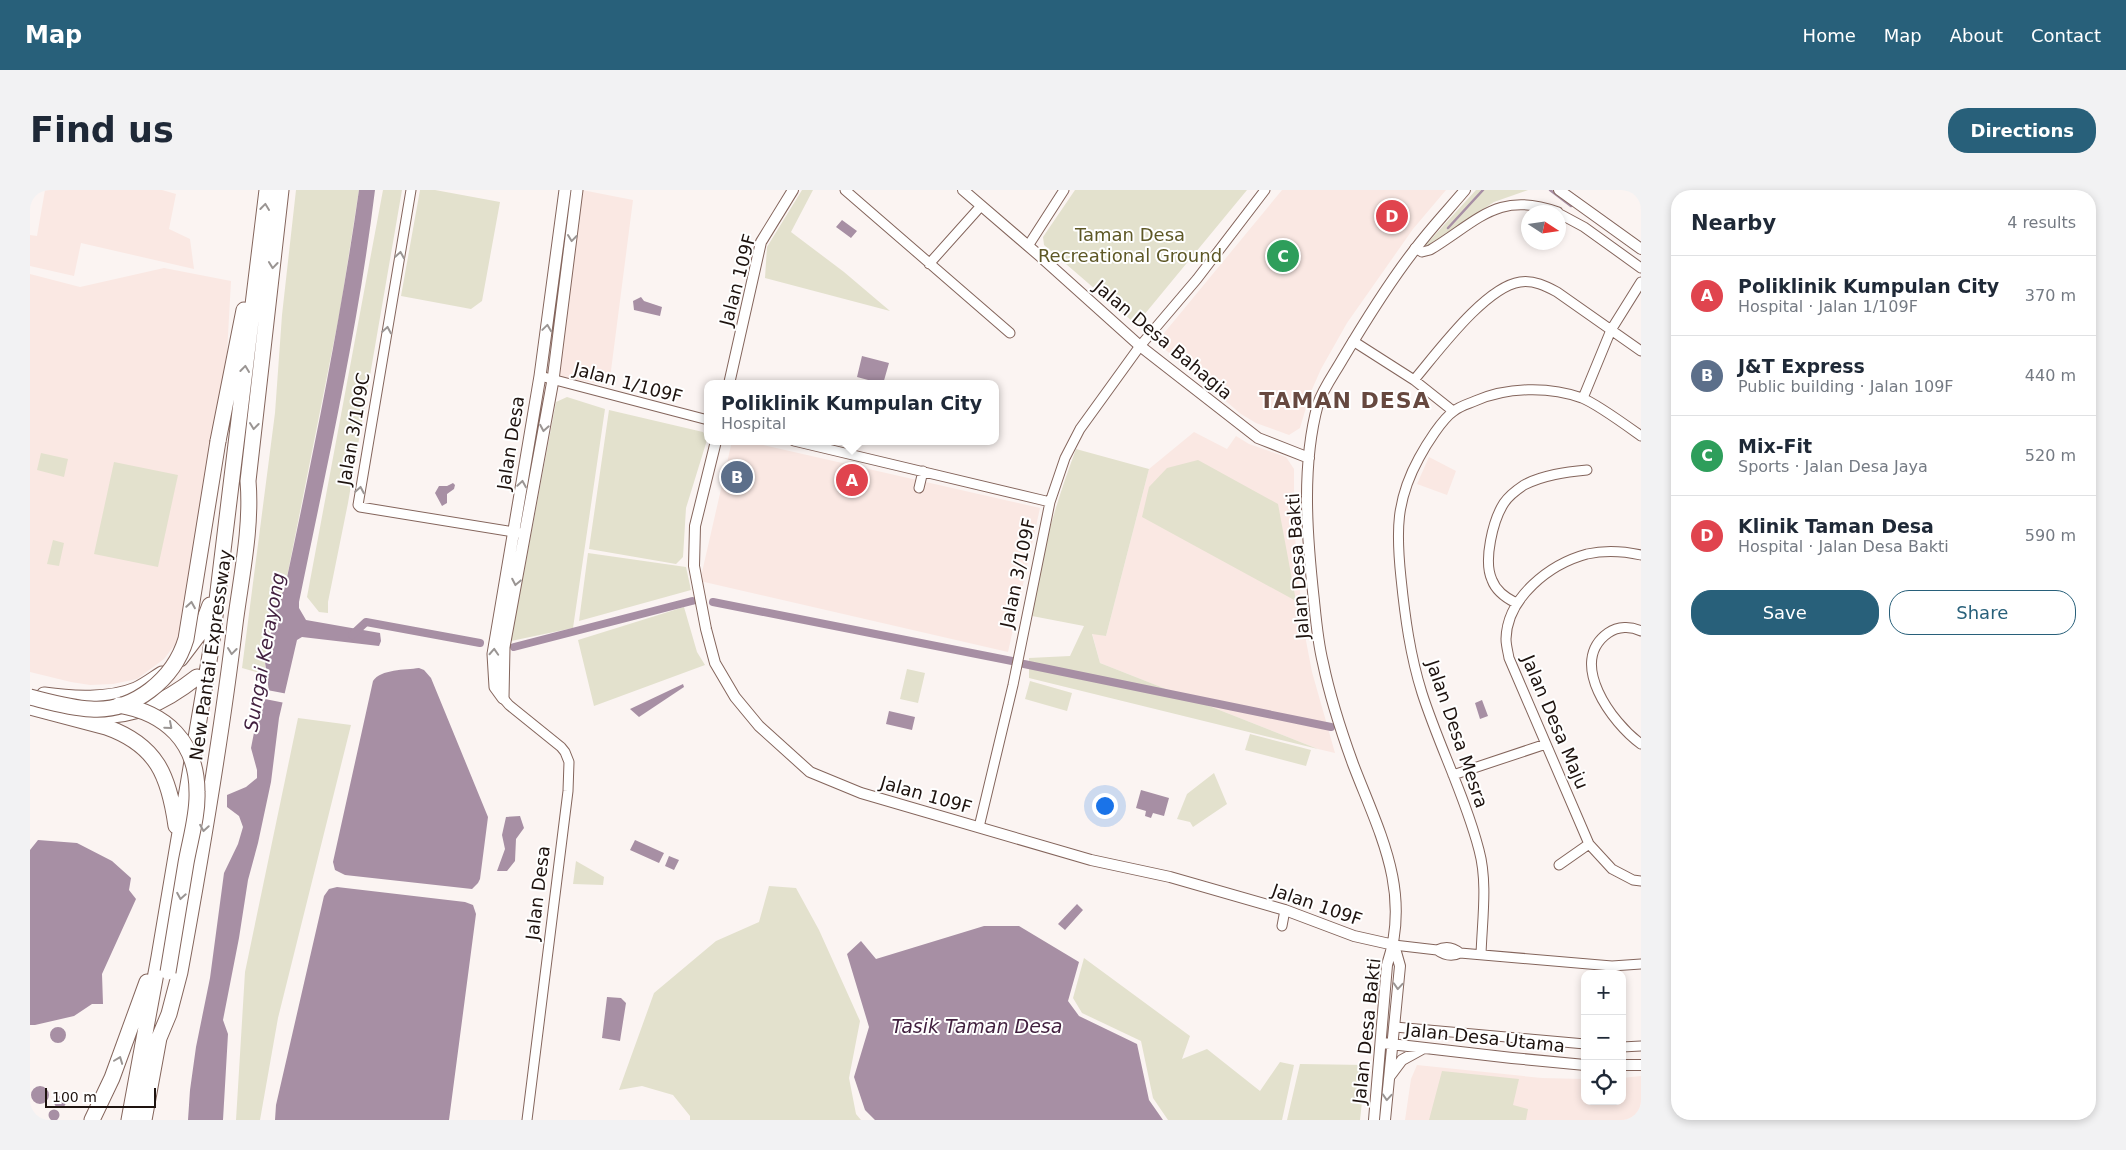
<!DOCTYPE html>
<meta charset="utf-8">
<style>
body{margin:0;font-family:"DejaVu Sans",sans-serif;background:#f2f2f3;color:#1f2937}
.controls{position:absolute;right:15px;bottom:15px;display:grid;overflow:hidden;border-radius:10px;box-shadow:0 2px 8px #0003}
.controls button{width:45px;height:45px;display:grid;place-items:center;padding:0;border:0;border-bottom:1px solid #e0e1e3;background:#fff;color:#1f2937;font:25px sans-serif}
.compass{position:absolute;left:1491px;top:15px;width:45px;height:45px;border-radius:50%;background:#fff;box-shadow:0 2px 8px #0003;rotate:102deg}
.scale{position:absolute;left:15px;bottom:12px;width:111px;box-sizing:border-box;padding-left:5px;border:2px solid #1e130f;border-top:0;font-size:14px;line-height:18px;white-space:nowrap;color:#1e130f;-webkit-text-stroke:4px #fff;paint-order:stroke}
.you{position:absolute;left:1074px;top:615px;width:18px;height:18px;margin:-12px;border:4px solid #fff;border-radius:50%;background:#1a73e8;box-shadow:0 0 0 8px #1a73e833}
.badge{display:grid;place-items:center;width:32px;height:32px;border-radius:50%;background:#28607a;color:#fff;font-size:16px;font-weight:700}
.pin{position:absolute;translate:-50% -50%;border:2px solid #fff;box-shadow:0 1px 5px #0006}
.popup{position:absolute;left:674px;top:190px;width:295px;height:65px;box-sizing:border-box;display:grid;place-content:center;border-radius:10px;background:#fff;filter:drop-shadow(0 1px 4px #0005);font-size:16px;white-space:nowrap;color:#747a83}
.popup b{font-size:19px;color:#1f2937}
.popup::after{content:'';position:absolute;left:50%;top:100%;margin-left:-10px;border:10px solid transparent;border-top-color:#fff}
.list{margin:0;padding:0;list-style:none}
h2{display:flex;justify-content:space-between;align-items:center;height:65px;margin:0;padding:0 20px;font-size:21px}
h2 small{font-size:16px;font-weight:400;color:#747a83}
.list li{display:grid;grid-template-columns:32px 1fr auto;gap:15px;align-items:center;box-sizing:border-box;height:80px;padding:0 20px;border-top:1px solid #e0e1e3}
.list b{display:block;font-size:19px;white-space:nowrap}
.list p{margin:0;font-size:16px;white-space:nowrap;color:#747a83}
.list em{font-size:16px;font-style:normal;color:#747a83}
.actions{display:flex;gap:10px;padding:15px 20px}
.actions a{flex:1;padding:11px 0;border:1px solid #28607a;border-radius:20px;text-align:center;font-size:18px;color:#28607a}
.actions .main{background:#28607a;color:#fff}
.icon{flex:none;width:28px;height:28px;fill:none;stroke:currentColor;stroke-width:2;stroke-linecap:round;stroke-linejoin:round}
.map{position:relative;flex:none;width:1611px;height:930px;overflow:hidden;border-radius:20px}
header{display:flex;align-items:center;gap:30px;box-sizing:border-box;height:70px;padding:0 25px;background:#28607a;color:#fff}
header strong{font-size:24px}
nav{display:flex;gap:28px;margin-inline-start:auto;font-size:18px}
.intro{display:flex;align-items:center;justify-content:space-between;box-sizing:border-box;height:120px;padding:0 30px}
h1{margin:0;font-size:35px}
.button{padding:12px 22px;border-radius:20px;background:#28607a;color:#fff;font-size:18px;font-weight:700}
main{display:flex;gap:30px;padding:0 30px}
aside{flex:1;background:#fff;border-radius:20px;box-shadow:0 2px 8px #0003}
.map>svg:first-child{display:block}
.built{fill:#fae8e3}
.green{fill:#e3e1cd}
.water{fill:#a78fa4}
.pier{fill:#fbf4f2}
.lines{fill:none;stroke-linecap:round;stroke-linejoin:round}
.stream{stroke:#a78fa4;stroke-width:2.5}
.canal{stroke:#a78fa4;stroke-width:8}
.minor-casing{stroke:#84655c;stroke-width:11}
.tertiary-casing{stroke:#84655c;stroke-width:12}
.secondary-casing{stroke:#84655c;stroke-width:13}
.motorway-casing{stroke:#84655c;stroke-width:17}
.minor{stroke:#fff;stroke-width:9}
.tertiary{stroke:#fff;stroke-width:10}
.secondary{stroke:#fff;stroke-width:11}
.motorway{stroke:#fff;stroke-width:15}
.motorway-bridge-casing{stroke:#84655c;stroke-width:17;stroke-linecap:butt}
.motorway-bridge{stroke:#fff;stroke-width:15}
.oneway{stroke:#9a9593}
.labels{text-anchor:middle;stroke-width:4;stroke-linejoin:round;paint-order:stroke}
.park-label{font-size:18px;fill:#5d5725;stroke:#fff}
.street-label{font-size:18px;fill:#1e130f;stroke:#fff}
.water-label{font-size:19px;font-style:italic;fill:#411f3e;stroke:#fff}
.district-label{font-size:22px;font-weight:bold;letter-spacing:1px;fill:#664940;stroke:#fff}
</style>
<header>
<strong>Map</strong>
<nav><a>Home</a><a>Map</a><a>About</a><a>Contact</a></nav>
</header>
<div class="intro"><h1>Find us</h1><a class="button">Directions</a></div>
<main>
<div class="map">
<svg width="1611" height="930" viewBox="0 0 1611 930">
<rect width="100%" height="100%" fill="#fbf4f2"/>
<!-- built -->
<path class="built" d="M15,0H132L146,4L139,39L160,49L164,79L51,53L44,86L0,76V45L7,46Z
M552,0L603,10L579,196L529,186Z
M1252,0H1416L1383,39L1317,133L1291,179L1280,204L1270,238L1259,245L1226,233L1211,224L1131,156L1130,148Z
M134,78L201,91L197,163L172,309L154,432L146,453L134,469L107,489L83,494L60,495L41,492L0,482V84L50,97Z
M1164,242L1197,259L1206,246L1219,254L1256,267L1264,279V336L1273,435L1282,482L1305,563L1288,559L1070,473L1062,443L1076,446L1119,279Z
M702,251H716L1010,318L978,462L670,391Z
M1399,267L1426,281L1417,305L1387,294Z
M1387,875L1512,888L1555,889V911H1592V888L1611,886V930H1375L1381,889Z"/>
<!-- green -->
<path class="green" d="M266,0H329L310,121L255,397C246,424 231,455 236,485L212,478L245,223L252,125Z
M353,0H372L318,313L298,412V423L289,422L277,407Z
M390,0H405L470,12L452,111L441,119L371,106Z
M772,0H783L761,42L814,82L860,121L735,88L737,57Z
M1045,0H1217L1109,131H1102L1014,55L1013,47Z
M1446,0H1498L1464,12L1392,59Z
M537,207L575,219L543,438L481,451L526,212Z
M579,220L673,242L677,250L656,318L653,367L646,374L559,359Z
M1046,259L1119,279L1076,446L1062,444L1070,473L1288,559L999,488V468L1040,466L1054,436L1002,426C1009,368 1026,313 1046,259Z
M11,263L38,269L34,287L7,280Z
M1168,270L1248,314L1266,411L1112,327L1119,297L1137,278Z
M84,272L148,285L128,377L64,364Z
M23,350L34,353L29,376L17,374Z
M558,363L656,377L661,400L549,431Z
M654,417L667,462L675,475L564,516L548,450Z
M877,479L895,483L888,513L870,509Z
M1000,491L1042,503L1037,521L995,509Z
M268,528L321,535L248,828L230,930H206L215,782Z
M1220,544L1281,560L1276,576L1215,560Z
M1184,583L1197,614L1163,637L1160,632L1147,629L1157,604Z
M546,671L574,687L573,695L543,694Z
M739,696L766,698L789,740L830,831L819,888L826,924L831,930H660V926L643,905L612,896L589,900L624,803L686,751L729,732Z
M1054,768L1160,846L1152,869L1177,859L1230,901L1250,872L1264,875L1252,930H1138L1123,908L1111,851L1052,823L1043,808Z
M1270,874L1336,875L1330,930H1257Z
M1412,881L1489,889L1483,915L1498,919L1496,930H1399Z"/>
<!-- water -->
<path class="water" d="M329,0H345C328,139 297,275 269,412V418L276,430L350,443L351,451L349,456L272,447L267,450L249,528L241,592L228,653L218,690L209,748L193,830L198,844L193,930H158L160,900L166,857L180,788L194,683L208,654L213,637L209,626L197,617V605L216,597L227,588V580L221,558L227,527L239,502L235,472L246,417L255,397C283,265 310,133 329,0Z
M812,30L827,41L821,48L806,37Z
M611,107L614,111L632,117L630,126L604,120L603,111Z
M832,166L859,173L853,194L827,187Z
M423,293L425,295L424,299L417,304V313L412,316L405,303L409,296H417Z
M389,478L394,480L401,488L458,627L450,689L448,693L442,699L315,685L305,680L303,672L343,491C351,479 375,480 389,478Z
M653,494L654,497L609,527L600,519Z
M1452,510L1458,526L1450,529L1445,513Z
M859,521L885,527L882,540L856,534Z
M1111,600L1139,608L1134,626L1123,623L1121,628L1115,626L1116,621L1106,618Z
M490,626L494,638L486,649L485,671L477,681H467L475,659L472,645L476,627Z
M8,650L47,653L82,671L101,688L99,700L106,709L72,784L73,814H62L44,826L5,835H0V660Z
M605,650L634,663L629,673L600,660Z
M639,666L649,670L644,680L635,676Z
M307,697L435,712L443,715L446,724L419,930H245L246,915L294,706L299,699Z
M1047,714L1053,720L1035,740L1028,734Z
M954,736H989L1049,772L1038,811L1049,826L1107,854L1119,910L1133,930H845L835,920L824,887L839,837L817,764L831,751L846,769Z
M577,807L591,808L596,813L590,851L572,848Z
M20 845a8 8 0 1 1 16 0a8 8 0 1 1-16 0Z
M1 905a9 9 0 1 1 18 0a9 9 0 1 1-18 0Z
M24 912a6 6 0 1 1 12 0a6 6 0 1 1-12 0Z
M18.5 925a5.5 5.5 0 1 1 11 0a5.5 5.5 0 1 1-11 0Z"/>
<!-- pier -->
<path class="pier" d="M237,500L258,504L255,513L235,509Z"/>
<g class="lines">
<!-- stream -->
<path class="stream" d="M1520,0L1541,16
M1418,38L1453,0"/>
<!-- canal -->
<path class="canal" d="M683,412L982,471
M322,445L336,432L450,453
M484,457L662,411
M994,474L1301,537"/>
<!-- minor casing -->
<g class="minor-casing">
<path id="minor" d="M381,0L328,315L330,317L490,343
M815,0L980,143
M1528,23L1554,37L1611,78
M998,56L1034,0
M1385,58L1392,62L1400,60C1448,31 1468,0 1528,22
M899,74L950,17
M1323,151L1384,190L1423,221
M510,186L678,230
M1384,190C1407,163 1455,97 1490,92C1504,90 1516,96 1527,102L1611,161
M1553,208L1581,140L1611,92
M764,251L1020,312
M889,298L893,281
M1611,365C1593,361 1575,360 1557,364C1520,374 1477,407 1476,449C1476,455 1478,462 1479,468L1559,654L1582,679L1603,690L1611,691
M1486,413C1476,408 1466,401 1462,390C1453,371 1463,330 1474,313C1478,307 1488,299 1494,295C1513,285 1536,282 1557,280
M1611,441C1601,436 1588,436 1578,443C1537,472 1582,533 1611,554
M473,508L479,515L531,557L535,562L539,572L538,601L497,930
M1423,585L1516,554
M949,637L983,495L1020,312L1035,268L1050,239L1110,156L1167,89L1235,0
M1529,675L1559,654
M1252,736L1255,720
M1364,755L1407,760C1414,765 1422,767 1430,763L1582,776L1611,774
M1407,760C1415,756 1423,757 1430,763
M1451,765C1452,731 1458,693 1449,660C1435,606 1409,556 1392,503C1380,465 1375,427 1371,388C1366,341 1366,310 1389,268C1396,255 1412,229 1424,221C1430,216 1438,214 1445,211C1477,197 1519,196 1552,208C1567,214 1597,236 1611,246
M1365,837L1555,854
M1592,857L1611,856"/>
</g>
<!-- tertiary casing -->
<g class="tertiary-casing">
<path id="tertiary" d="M933,0L1011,67L1110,156L1228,248L1279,268
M1529,0L1611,59
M699,194L731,52L763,0
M686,251L665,336L664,376L676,439L685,473L705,507L729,536L780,582L831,603L1061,670L1140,687L1255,720L1324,746L1364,755
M1352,853L1482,868L1555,875
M1592,875H1611
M1360,886L1372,870L1392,859
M1344,930L1357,775C1382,701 1349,642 1323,574C1311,541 1300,507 1293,473C1288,453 1286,431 1284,411C1277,348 1271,276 1288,214C1293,199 1304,184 1312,170C1334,133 1360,91 1386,58C1401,38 1419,19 1435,0
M1355,930L1370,776L1364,755"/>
</g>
<!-- secondary casing -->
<g class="secondary-casing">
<path id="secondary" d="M473,508L465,497L463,464L510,186L535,0
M473,508L474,457L523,190L547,0"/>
</g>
<!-- motorway casing -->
<g class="motorway-casing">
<path id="motorway" d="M188,251L214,120
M150,469L169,444L180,415
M14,505C41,509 80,511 106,500C115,496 124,489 132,484
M0,517L76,537C127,555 139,586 146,636
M59,525C101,529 134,513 167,487
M62,930L82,888L117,792
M99,930L129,767L181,459L237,0
M114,930L129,848L139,824L150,782C171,667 191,550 205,434C211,387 222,338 218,291L251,0"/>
</g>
<!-- minor -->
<use href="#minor" class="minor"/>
<!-- tertiary -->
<use href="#tertiary" class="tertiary"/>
<!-- secondary -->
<use href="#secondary" class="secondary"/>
<!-- motorway -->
<use href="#motorway" class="motorway"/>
<!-- motorway-bridge casing -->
<g class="motorway-bridge-casing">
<path id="motorway-bridge" d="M0,507C20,512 40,518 61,519C104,522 144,489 156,449L188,251
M89,515C136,523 167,552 167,602C168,625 160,650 156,673C150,710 144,746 138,782"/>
</g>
<!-- motorway-bridge -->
<use href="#motorway-bridge" class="motorway-bridge"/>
</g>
<!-- one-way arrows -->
<defs><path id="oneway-chevron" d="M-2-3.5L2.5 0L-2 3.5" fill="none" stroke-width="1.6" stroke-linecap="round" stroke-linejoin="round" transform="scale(1.25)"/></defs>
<g class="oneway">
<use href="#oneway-chevron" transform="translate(235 17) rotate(-83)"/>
<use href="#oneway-chevron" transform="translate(542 48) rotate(97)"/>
<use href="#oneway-chevron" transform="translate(370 65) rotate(-81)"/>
<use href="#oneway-chevron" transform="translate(243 75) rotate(96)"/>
<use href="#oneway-chevron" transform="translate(517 138) rotate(-82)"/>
<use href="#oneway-chevron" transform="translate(357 140) rotate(-80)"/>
<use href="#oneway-chevron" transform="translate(215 179) rotate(-83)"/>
<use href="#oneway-chevron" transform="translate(224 236) rotate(97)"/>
<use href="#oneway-chevron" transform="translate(514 238) rotate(100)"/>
<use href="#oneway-chevron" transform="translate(492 294) rotate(-81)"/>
<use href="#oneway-chevron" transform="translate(330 300) rotate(-80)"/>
<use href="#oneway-chevron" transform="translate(486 392) rotate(101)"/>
<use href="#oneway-chevron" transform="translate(161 415) rotate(-81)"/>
<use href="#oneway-chevron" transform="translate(202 461) rotate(97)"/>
<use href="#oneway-chevron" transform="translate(464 462) rotate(-87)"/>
<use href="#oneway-chevron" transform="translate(139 536) rotate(41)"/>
<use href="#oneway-chevron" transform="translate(174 638) rotate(99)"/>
<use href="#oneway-chevron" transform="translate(151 706) rotate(100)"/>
<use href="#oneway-chevron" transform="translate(1368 796) rotate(94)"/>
<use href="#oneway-chevron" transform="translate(89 870) rotate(-69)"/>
<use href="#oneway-chevron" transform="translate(1357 907) rotate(94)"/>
</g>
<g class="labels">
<!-- park labels -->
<g class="park-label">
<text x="1100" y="51">Taman Desa<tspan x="1100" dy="21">Recreational Ground</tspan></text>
</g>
<!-- street labels -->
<g class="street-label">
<text transform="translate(708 90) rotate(-75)" y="6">Jalan 109F</text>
<text transform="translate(1133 150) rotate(40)" y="6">Jalan Desa Bahagia</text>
<text transform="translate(598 193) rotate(15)" y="6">Jalan 1/109F</text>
<text transform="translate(324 239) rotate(-80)" y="6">Jalan 3/109C</text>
<text transform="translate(481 253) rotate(-81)" y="6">Jalan Desa</text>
<text transform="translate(1268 376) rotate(-94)" y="6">Jalan Desa Bakti</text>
<text transform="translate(988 383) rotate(-78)" y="6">Jalan 3/109F</text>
<text transform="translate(181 465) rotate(-82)" y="6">New Pantai Expressway</text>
<text transform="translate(1525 532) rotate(67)" y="6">Jalan Desa Maju</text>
<text transform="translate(1427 544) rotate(71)" y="6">Jalan Desa Mesra</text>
<text transform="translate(896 605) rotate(16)" y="6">Jalan 109F</text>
<text transform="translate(508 703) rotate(-83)" y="6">Jalan Desa</text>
<text transform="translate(1287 715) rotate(19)" y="6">Jalan 109F</text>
<text transform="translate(1337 841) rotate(-84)" y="6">Jalan Desa Bakti</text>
<text transform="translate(1455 848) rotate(6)" y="6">Jalan Desa Utama</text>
</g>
<!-- water labels -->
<g class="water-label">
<text transform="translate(234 462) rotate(-80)" y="7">Sungai Kerayong</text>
<text x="947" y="843">Tasik Taman Desa</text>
</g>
<!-- district labels -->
<g class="district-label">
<text x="1315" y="218">TAMAN DESA</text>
</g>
</g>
</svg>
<div class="controls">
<button>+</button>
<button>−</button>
<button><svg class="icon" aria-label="locate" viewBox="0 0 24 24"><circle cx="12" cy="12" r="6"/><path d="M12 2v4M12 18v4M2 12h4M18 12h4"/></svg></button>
</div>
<svg class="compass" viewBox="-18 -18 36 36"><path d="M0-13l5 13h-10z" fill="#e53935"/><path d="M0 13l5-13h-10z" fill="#747a83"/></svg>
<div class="scale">100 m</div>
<div class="you"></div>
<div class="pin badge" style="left:822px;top:290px;background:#e0444e">A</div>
<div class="popup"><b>Poliklinik Kumpulan City</b>Hospital</div>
<div class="pin badge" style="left:707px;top:287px;background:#5c6f8a">B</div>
<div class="pin badge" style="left:1253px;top:66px;background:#2e9e5b">C</div>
<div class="pin badge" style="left:1362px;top:26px;background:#e0444e">D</div>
</div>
<aside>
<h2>Nearby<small>4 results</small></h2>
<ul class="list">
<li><span class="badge" style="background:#e0444e">A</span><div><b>Poliklinik Kumpulan City</b><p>Hospital · Jalan 1/109F</p></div><em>370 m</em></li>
<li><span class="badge" style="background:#5c6f8a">B</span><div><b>J&amp;T Express</b><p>Public building · Jalan 109F</p></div><em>440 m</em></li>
<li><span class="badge" style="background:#2e9e5b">C</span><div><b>Mix-Fit</b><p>Sports · Jalan Desa Jaya</p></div><em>520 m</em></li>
<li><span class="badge" style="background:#e0444e">D</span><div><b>Klinik Taman Desa</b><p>Hospital · Jalan Desa Bakti</p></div><em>590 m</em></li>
</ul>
<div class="actions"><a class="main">Save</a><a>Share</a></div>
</aside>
</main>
